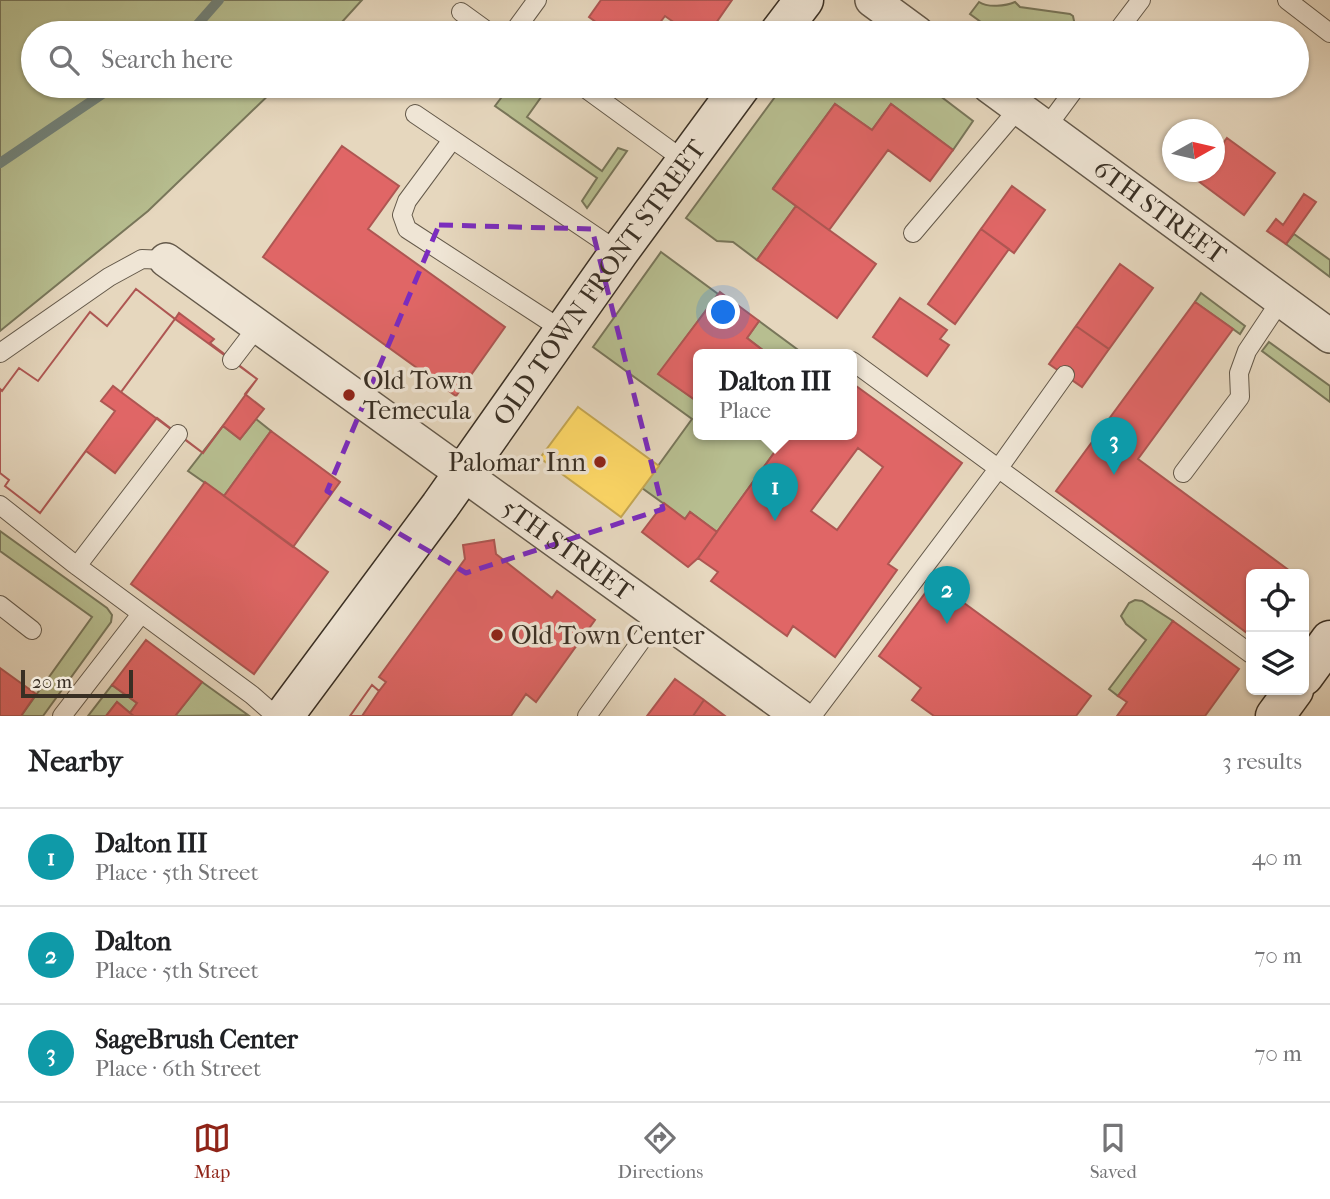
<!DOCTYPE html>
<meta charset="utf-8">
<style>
body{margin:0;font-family:"IM FELL French Canon",serif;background:#f2f2f2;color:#202124}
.controls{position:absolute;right:21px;bottom:21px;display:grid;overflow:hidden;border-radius:10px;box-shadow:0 2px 5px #0004}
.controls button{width:63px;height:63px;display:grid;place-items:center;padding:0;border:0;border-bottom:2px solid #e0e0e0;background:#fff;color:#202124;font:35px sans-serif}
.compass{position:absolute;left:1162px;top:119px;width:63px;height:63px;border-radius:50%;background:#fff;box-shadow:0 2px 5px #0004;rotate:82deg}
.scale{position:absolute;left:21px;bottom:18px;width:112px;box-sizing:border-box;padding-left:7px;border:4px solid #392f24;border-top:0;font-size:19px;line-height:24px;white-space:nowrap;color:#392f24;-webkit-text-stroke:5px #efe5d5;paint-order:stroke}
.you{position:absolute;left:724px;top:313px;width:24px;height:24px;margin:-18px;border:5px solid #fff;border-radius:50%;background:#1a73e8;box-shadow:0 0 0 10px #1a73e833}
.badge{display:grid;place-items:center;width:46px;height:46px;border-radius:50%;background:#8f2418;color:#fff;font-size:23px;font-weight:700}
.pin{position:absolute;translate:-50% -58px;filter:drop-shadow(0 2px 4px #0008)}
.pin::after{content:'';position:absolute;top:37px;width:24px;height:21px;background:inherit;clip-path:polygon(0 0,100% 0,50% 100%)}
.popup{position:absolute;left:693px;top:349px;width:164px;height:91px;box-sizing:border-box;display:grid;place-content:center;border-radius:10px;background:#fff;filter:drop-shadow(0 2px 5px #0005);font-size:23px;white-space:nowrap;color:#757577}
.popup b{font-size:26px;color:#202124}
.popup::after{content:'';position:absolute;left:50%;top:100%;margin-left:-14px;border:14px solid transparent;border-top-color:#fff}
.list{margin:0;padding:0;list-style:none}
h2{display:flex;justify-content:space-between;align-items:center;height:91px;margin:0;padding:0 28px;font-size:30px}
h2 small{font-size:23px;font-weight:400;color:#757577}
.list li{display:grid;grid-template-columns:46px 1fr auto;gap:21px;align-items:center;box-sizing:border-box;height:98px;padding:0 28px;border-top:2px solid #e0e0e0}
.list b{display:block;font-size:26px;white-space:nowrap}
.list p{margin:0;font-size:23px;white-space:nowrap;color:#757577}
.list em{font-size:23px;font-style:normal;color:#757577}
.icon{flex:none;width:38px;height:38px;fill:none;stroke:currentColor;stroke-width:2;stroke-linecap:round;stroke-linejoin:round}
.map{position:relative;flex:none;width:1330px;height:716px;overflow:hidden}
.search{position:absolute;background:#fff;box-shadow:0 2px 5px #0004;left:21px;right:21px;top:21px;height:77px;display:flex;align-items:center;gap:18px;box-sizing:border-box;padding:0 24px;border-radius:38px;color:#757577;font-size:26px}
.sheet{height:385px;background:#fff}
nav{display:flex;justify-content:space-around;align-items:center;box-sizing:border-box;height:98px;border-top:2px solid #e0e0e0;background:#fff;font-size:19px;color:#757577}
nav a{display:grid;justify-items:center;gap:4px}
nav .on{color:#8f2418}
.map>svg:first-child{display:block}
.green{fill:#b7be90;stroke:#78765a;stroke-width:2}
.homes{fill:#ffd966;stroke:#c4a652;stroke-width:2}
.shops{fill:#e06666;stroke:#ae5652;stroke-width:2;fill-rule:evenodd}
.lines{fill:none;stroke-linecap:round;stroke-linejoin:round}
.stream{stroke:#71827a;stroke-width:10}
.lane-casing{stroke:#64594a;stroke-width:20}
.street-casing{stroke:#64594a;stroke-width:36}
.secondary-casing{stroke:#392f24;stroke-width:41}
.lane{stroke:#efe5d5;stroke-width:18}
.street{stroke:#efe5d5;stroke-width:33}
.secondary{stroke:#efe5d5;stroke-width:38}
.marked{fill:none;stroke:#7b2cbf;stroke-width:5;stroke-dasharray:14 9;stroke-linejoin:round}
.poi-dot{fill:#8f2418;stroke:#efe5d5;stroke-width:2.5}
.labels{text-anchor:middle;stroke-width:7;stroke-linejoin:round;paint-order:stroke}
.street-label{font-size:26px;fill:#392f24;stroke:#efe5d5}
.poi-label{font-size:26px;fill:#392f24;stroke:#efe5d5;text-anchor:start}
</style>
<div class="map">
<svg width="1330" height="716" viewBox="0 0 1330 716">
<rect width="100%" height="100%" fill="#e6d7be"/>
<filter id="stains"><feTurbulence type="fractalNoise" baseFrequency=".00286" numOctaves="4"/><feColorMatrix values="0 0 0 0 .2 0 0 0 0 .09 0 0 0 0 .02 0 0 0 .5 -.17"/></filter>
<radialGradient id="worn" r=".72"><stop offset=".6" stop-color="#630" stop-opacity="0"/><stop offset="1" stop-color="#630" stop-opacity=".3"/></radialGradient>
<!-- green -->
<path class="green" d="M0,0H362L332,33H33V86H278L148,211L0,331Z
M979,2C988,8 1006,6 1015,2L1020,7L1070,14L1073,16L1075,26L1072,33H996L970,14Z
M510,86H520L533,95L539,86H549L527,117L602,171L618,148L627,151L587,208L582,201L597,178L495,106Z
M783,86H927L973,121L953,150L891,104L872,130L835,104L773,188L796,206L757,260L733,242L717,241L686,218Z
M1294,234L1330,260V277L1286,244Z
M661,252L718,294L659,374L698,402V435H787L717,532L690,512L685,519L642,488L692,419L593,347Z
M1201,293L1245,326L1240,334L1195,302Z
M759,321L805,355H769L747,338Z
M1269,342L1330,386V402L1262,351Z
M256,419L271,431L224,496L188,471L223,426L240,439Z
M0,531L107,608L112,615L111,622L43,716H21L92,617L0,551Z
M1135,600L1142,601L1173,621L1118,696L1109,689L1146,640L1126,624L1121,616L1129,603Z
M202,682L248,715L175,716Z
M112,685L137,703L130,713L117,702L106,716H88Z"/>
<!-- homes -->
<path class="homes" d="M578,407L659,466L621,517L540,458Z"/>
<!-- shops -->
<path class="shops" d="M601,0H732L709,33H689L665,16L652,33H611L589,17Z
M835,104L872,130L891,104L953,150L930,181L888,150L829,230L773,189Z
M1227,138L1275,173L1244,215L1197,180L1203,172H1214V155Z
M342,146L399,186L368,229L505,327L456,396L263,257Z
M1012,186L1045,210L1014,253L981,229Z
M1304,194L1316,202L1286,244L1267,231L1276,219L1283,225Z
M796,206L876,264L837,318L757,260Z
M981,229L1009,249L955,324L928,304Z
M1120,264L1153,288L1109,349L1076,326Z
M136,289L175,319L179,313L214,339L210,343L257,379L245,394L264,409L240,439L223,426L203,453L157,418L115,473L86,451L40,513L5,486L9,480L0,473V389L2,391L19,368L38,381L90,312L107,326Z
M136,289L175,319L121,392L113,386L101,401L115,411L40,513L5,486L9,480L0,473V389L2,391L19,368L38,381L90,312L107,326Z
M720,292L759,321L747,338L769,355H698V402L658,374Z
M900,298L947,330L940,339L949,345L927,376L873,337Z
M1195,302L1233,329L1138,459L1294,574H1251V636L1056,491Z
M175,319L257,379L203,453L121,392Z
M1076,326L1109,349L1082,387L1049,364Z
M852,383L962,463L888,564L897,570L835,657L793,626L787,636L711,581L718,572L698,558L787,435H852ZM858,448L883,467L837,530L811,511Z
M271,431L340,482L293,547L224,496Z
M205,482L328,572L254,674L131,584Z
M664,503L685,519L690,512L717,532L698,558L688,567L642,532Z
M494,540L496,554L552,598L557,591L595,620L536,702L526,694L511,716H350L372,685L379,691L386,682L379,677L465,559L463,545Z
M934,581L1091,696L1076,716H934L912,700L921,688L879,656Z
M1173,621L1239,669L1205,716H1117L1127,702L1118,696Z
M146,640L202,682L175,716H134L130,713L137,703L112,685Z
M0,668L36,694L21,716H0Z
M675,679L704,700L693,716H647Z
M372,685L379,691L362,716H350Z
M704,700L725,716H693Z
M117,702L130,713L134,716H106Z"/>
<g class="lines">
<!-- stream -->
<path class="stream" d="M190,33L219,0
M0,163L114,86"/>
<!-- lane casing -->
<g class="lane-casing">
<path id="lane" d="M1287,0L1330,33
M461,12L490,33
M513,33L537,0
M1116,33L1141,0
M582,86L685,161
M415,114L619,252
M1046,128L1077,86
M452,140L407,201L402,215L407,229L564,331
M913,233L1019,108
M0,353L109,277L142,259L166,260
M232,360L258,326
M852,361L1251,654
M1183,473L1240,397L1239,373L1247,351L1281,300
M0,505L73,563L252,695L276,716
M77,566L178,434
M0,605L32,630
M62,716L141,614
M587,716L659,616
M812,716L998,469L1065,375"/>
</g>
<!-- street casing -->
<g class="street-casing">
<g id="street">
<path d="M872,0L917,33"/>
<path id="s1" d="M989,86L1330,336"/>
<path id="s2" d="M166,260L799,716"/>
</g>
</g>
<!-- secondary casing -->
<g class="secondary-casing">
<g id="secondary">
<path d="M779,33L804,0"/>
<path d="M1304,676L1330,640"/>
<path id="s3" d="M284,716L440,506L619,252L741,86"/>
<path d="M1275,716L1294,690"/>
</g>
</g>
<!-- lane -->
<use href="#lane" class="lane"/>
<!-- street -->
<use href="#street" class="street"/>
<!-- secondary -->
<use href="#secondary" class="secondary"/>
</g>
<!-- marked area -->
<path class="marked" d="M439,225L592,229L663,509L466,573L327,491Z"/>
<!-- markers -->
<g class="poi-dot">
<circle cx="349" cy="395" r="7"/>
<circle cx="600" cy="462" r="7"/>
<circle cx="497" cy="635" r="7"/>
</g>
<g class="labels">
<!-- street labels -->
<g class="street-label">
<text dy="9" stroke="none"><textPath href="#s1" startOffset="212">6TH STREET</textPath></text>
<text dy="9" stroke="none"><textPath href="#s3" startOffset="536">OLD TOWN FRONT STREET</textPath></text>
<text dy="9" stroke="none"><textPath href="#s2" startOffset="495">5TH STREET</textPath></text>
</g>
<!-- poi labels -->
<g class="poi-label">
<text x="363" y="389">Old Town<tspan x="363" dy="30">Temecula</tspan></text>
<text x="586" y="471" text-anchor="end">Palomar Inn</text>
<text x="511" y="644">Old Town Center</text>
</g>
</g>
<rect width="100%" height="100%" filter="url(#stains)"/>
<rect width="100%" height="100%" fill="url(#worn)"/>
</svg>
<div class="controls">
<button><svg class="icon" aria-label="locate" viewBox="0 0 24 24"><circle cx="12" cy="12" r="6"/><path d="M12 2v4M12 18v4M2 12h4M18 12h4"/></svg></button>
<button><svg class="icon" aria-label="layers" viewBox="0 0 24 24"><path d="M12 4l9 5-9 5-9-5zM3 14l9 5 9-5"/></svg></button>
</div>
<svg class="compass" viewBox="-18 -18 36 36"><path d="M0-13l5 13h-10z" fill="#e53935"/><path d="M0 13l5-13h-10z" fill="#757577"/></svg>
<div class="scale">20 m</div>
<div class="you"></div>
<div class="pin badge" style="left:775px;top:521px;background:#0f9aa8">1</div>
<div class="popup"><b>Dalton III</b>Place</div>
<div class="pin badge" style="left:947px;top:624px;background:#0f9aa8">2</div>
<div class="pin badge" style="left:1114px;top:475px;background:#0f9aa8">3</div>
<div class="search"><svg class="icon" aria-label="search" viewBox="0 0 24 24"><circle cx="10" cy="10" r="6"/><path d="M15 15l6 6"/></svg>Search here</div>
</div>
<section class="sheet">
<h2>Nearby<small>3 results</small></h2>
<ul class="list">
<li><span class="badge" style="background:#0f9aa8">1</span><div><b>Dalton III</b><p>Place · 5th Street</p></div><em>40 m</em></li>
<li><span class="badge" style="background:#0f9aa8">2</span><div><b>Dalton</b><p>Place · 5th Street</p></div><em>70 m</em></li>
<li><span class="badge" style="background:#0f9aa8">3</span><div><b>SageBrush Center</b><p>Place · 6th Street</p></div><em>70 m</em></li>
</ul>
</section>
<nav>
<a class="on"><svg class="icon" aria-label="map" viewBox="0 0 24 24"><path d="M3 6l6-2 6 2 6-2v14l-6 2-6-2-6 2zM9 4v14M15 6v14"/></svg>Map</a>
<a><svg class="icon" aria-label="directions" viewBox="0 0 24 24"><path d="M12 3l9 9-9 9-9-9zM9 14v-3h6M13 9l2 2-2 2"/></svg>Directions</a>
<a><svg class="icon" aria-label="saved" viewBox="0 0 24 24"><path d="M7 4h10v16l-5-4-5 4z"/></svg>Saved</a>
</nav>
